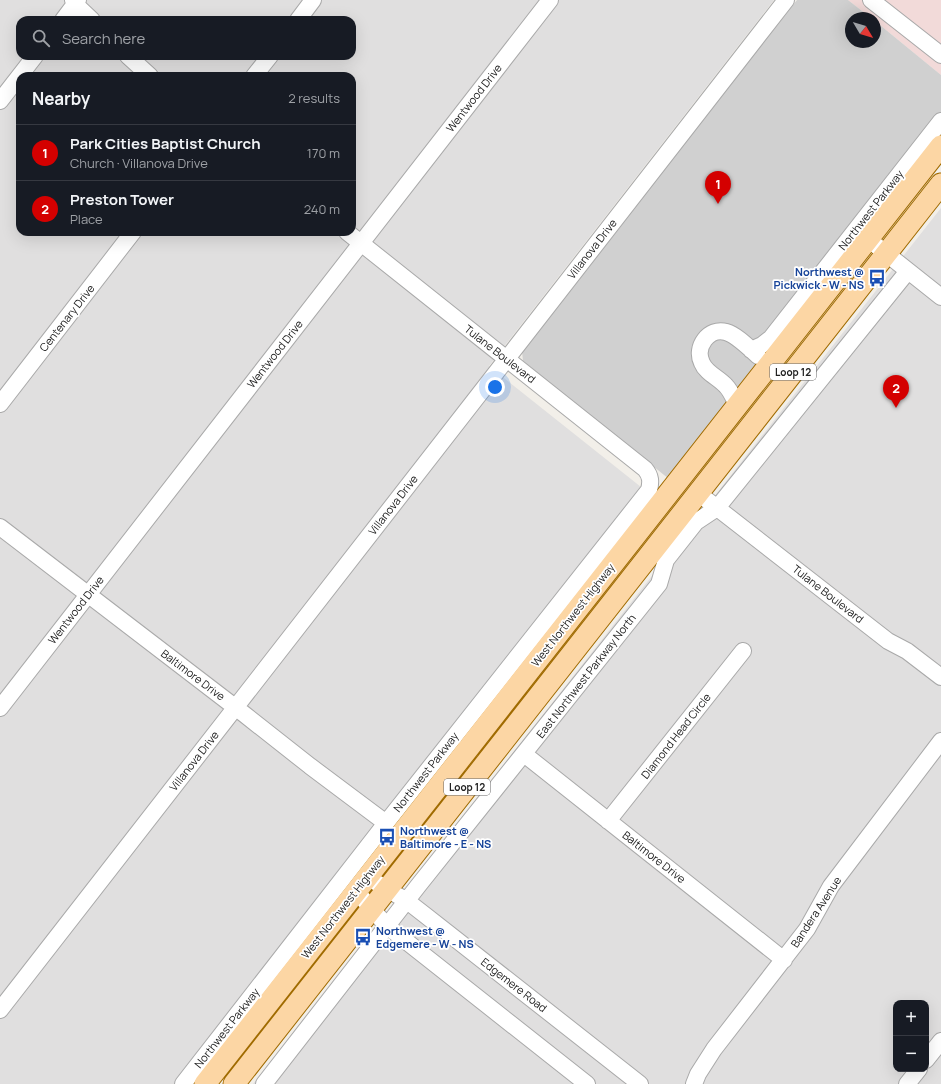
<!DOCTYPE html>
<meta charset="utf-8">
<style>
body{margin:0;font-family:Manrope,sans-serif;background:#242831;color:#f1f3f6}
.controls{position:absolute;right:12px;bottom:12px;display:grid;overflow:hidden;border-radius:8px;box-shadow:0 4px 16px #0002}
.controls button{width:36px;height:36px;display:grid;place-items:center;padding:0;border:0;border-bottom:1px solid #363941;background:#171b24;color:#f1f3f6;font:20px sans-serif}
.compass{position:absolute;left:845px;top:12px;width:36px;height:36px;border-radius:50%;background:#171b24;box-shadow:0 4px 16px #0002;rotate:128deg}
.you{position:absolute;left:495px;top:387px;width:14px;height:14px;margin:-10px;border:3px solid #fff;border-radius:50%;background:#1a73e8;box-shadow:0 0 0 6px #1a73e833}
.badge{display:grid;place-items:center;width:26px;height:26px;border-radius:50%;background:#d40000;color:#fff;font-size:13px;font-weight:700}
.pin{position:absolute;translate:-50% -33px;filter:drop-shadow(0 1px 2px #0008)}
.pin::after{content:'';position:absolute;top:21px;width:14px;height:12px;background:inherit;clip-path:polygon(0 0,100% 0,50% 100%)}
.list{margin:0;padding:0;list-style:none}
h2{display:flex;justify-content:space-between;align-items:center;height:52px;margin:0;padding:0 16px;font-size:17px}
h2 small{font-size:13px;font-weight:400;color:#9ea1a6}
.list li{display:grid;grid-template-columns:26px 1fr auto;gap:12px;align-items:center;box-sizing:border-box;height:56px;padding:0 16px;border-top:1px solid #363941}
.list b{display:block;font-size:15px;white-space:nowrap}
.list p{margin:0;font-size:13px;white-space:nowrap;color:#9ea1a6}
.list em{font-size:13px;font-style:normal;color:#9ea1a6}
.icon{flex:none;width:22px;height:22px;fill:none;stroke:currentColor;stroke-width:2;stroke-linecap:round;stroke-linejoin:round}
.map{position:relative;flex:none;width:941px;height:1084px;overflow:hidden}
.search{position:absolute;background:#171b24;box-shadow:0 4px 16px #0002;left:16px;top:16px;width:340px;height:44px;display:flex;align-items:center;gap:10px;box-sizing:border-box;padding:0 14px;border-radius:12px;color:#9ea1a6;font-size:15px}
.panel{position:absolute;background:#171b24;box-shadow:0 4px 16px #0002;left:16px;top:72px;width:340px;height:164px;border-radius:12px}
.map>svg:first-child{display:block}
.residential{fill:#e0dfdf;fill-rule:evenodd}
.commercial{fill:#f2dad9}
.religious{fill:#d0d0d0}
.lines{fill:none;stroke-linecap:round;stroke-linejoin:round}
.minor-casing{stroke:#a9a9a9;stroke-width:18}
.major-casing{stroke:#a06b00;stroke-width:23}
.minor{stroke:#fff;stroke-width:16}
.major{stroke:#fcd6a4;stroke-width:21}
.labels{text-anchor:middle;stroke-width:3.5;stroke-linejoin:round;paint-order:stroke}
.shield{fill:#fff;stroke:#646464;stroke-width:1}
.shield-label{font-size:10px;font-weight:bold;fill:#222}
.street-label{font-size:11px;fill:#222;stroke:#fff}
.transit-label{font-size:11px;font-weight:bold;fill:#164399;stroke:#fff;text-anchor:start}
</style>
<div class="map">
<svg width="941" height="1084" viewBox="0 0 941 1084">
<rect width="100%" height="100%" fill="#f2efe9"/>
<!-- residential -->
<path class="residential" d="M0,0H774L489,366L641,487L179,1084H0ZM20,20H352V56H20ZM20,76H352V232H20Z
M941,208V1084H253L790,400ZM896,1003H926V1069H896Z"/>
<!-- commercial -->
<path class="commercial" d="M848,0H941V75L875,21V18H871Z"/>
<!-- religious -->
<path class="religious" d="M797,0H848L871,18H851V42H875V21L941,75V132L669,479L523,361L522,351Z"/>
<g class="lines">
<!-- minor casing -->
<g class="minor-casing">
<path id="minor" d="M73,0L75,4L92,20
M871,0L941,55
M63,20L78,0
M298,20L313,0
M128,56L150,76
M254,76L270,56
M0,101L35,56
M868,239L941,297
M751,350L762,345L771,338L941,121
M0,404L133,232
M737,405C734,399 731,391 726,386C719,378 706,373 702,363C694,347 709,327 726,332C737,335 750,349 758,356
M698,493L888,641L907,651L941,677
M0,527L244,714L310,766L386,823
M0,708L550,0
M524,754L784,960
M608,821L743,651
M367,877L407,901L425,915L640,1084
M356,891L387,926L397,934L587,1084
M0,1010L786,0
M926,1060L941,1041
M183,1084L386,823L649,490C651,482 651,476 645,469L347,232
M264,1084L418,886L659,584L666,560L696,522L717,508L908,271
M694,1084L698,1074L714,1049L807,929L831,886L941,741
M907,1084L919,1069"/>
</g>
<!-- major casing -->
<g class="major-casing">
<path id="major" d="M205,1084L941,146
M234,1084L941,184"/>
</g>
<!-- minor -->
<use href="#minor" class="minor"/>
<!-- major -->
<use href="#major" class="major"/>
</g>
<!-- icons -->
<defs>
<g id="bus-bare" transform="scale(1.38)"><path d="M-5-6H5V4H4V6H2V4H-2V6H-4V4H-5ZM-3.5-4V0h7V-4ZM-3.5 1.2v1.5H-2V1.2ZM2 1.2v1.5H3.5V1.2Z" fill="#1a4fb4" stroke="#fff" stroke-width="2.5" paint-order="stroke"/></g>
</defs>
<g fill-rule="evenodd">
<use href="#bus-bare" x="877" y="278"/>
<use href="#bus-bare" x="387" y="837"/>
<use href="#bus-bare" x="363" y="937"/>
</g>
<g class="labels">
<!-- shield labels -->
<g class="shield">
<rect x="770" y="364" width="46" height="16" rx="3"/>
<rect x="444" y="779" width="46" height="16" rx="3"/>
</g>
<g class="shield-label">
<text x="793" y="376">Loop 12</text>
<text x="467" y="791">Loop 12</text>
</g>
<!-- street labels -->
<g class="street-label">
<text transform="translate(474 98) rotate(-52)" y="4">Wentwood Drive</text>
<text transform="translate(871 210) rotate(-52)" y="4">Northwest Parkway</text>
<text transform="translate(592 249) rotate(-52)" y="4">Villanova Drive</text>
<text transform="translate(67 318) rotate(-52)" y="4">Centenary Drive</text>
<text transform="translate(275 354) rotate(-52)" y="4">Wentwood Drive</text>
<text transform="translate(500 354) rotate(38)" y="4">Tulane Boulevard</text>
<text transform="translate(393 505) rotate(-52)" y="4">Villanova Drive</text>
<text transform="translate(828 594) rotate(38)" y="4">Tulane Boulevard</text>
<text transform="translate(76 610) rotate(-52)" y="4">Wentwood Drive</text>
<text transform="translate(573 615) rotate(-52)" y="4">West Northwest Highway</text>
<text transform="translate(193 675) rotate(37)" y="4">Baltimore Drive</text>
<text transform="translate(586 676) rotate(-52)" y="4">East Northwest Parkway North</text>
<text transform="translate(676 736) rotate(-52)" y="4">Diamond Head Circle</text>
<text transform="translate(194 761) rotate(-52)" y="4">Villanova Drive</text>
<text transform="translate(426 772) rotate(-52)" y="4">Northwest Parkway</text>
<text transform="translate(654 857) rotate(38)" y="4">Baltimore Drive</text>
<text transform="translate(343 907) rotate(-52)" y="4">West Northwest Highway</text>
<text transform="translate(816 912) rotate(-57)" y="4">Bandera Avenue</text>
<text transform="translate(514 985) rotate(38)" y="4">Edgemere Road</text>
<text transform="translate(227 1028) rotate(-52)" y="4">Northwest Parkway</text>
</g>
<!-- transit labels -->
<g class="transit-label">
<text x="864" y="276" text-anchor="end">Northwest @<tspan x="864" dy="13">Pickwick - W - NS</tspan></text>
<text x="400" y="835">Northwest @<tspan x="400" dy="13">Baltimore - E - NS</tspan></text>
<text x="376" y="935">Northwest @<tspan x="376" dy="13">Edgemere - W - NS</tspan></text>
</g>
</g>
</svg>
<div class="controls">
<button>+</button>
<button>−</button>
</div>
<svg class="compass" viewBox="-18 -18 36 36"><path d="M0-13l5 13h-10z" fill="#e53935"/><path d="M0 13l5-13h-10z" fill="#9ea1a6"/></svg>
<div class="you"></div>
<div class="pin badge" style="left:718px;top:204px">1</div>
<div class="pin badge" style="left:896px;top:408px">2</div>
<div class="search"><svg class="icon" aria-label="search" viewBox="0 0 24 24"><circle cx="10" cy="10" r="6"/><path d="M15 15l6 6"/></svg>Search here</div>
<section class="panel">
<h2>Nearby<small>2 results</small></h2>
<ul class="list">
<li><span class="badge">1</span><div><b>Park Cities Baptist Church</b><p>Church · Villanova Drive</p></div><em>170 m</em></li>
<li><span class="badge">2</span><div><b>Preston Tower</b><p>Place</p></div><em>240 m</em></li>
</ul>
</section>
</div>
